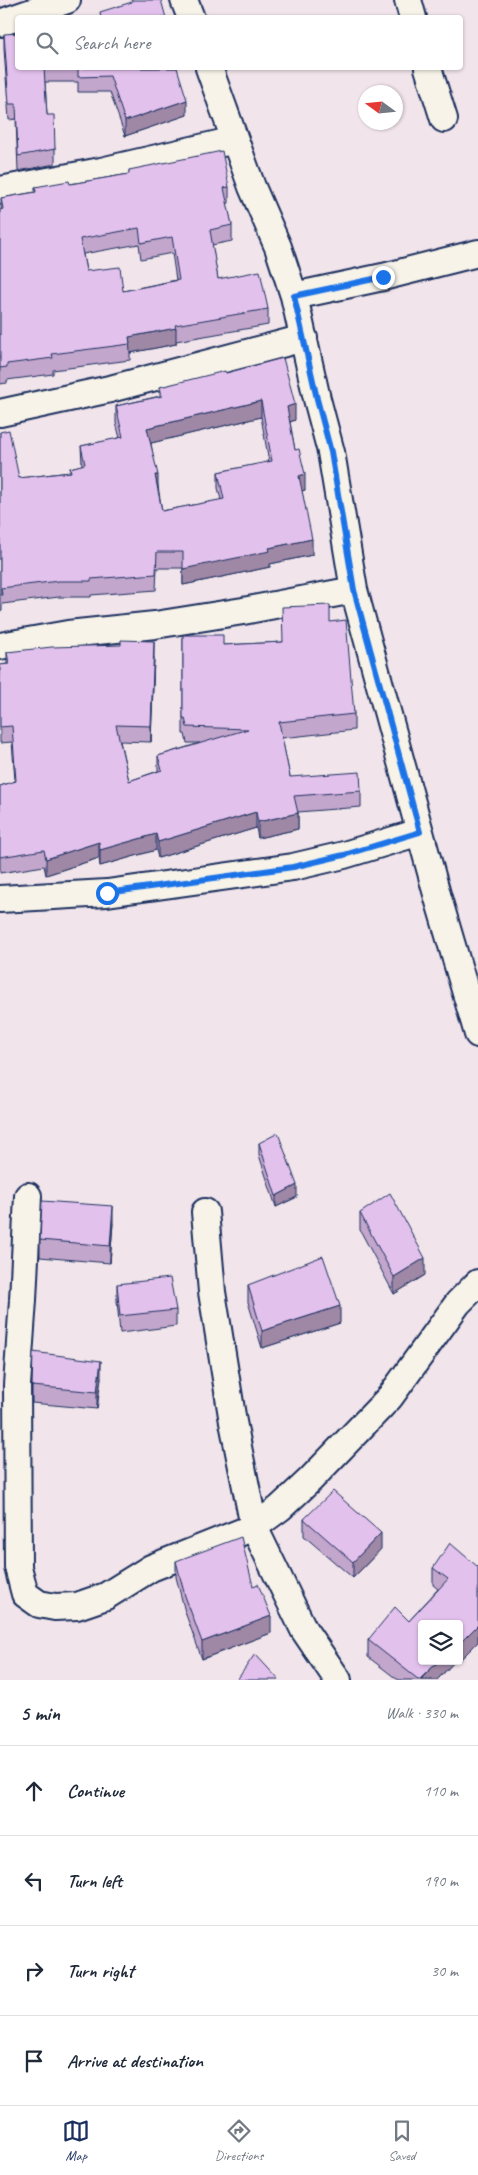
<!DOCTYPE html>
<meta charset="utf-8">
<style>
body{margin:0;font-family:Caveat,sans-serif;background:#f6f6f7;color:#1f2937}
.controls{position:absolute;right:15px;bottom:15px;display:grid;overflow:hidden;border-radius:5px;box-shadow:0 1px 4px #0004}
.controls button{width:45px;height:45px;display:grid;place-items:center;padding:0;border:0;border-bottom:1px solid #e0e1e3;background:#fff;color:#1f2937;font:25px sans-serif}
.compass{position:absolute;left:358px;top:85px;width:45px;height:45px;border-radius:50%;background:#fff;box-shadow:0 1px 4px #0004;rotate:285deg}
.stop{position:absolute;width:15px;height:15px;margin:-11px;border:4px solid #1a73e8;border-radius:50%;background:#fff}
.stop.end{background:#1a73e8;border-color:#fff;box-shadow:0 1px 5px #0008}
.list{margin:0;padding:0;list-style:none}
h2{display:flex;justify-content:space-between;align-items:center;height:65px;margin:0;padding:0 20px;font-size:21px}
h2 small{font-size:16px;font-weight:400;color:#747a83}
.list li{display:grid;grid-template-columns:32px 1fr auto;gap:15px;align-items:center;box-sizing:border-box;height:90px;padding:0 20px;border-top:1px solid #e0e1e3}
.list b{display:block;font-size:19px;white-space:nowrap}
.list em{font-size:16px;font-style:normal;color:#747a83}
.icon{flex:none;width:28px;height:28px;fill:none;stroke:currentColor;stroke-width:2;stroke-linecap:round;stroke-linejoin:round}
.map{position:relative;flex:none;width:478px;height:1680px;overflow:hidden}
.search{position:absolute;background:#fff;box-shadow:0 1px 4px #0004;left:15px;right:15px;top:15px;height:55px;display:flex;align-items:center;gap:12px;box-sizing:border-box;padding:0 18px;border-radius:5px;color:#747a83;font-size:19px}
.sheet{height:425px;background:#fff}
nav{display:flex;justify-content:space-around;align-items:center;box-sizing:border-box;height:70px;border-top:1px solid #e0e1e3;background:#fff;font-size:14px;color:#747a83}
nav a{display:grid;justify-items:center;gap:2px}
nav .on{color:#1b2f5e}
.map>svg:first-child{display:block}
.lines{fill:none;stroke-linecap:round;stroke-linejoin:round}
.minor-casing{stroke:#1b2f5e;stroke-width:30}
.minor{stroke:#f7f3e8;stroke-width:26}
.wall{fill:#c3a6cc;stroke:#1b2f5e;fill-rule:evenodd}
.shaded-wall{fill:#9f87a6;stroke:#1b2f5e}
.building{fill:#e3c1ed;stroke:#1b2f5e;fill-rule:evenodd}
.route{stroke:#1a73e8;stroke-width:6}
</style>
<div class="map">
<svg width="478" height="1680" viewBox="0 0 478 1680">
<rect width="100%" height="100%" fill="#f1e4ea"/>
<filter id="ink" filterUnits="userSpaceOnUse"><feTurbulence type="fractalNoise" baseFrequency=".02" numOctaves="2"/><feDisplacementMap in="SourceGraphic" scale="10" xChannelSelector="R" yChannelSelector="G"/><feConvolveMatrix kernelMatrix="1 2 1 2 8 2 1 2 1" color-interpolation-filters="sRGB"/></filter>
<g filter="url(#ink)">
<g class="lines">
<!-- minor casing -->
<g class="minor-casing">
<path id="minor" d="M184,0L191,18
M408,0L413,18
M0,23L67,0
M209,68L252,187L278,247L294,296L317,399L331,452L354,590L438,898L478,1034
M428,68L444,119
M0,190L101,171L235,140
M294,296L383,277L478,253
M0,413L110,389L304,338
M0,646L68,634L155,625L243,611L354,590
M0,899L107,893L293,867L344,855L420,832
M28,1196L23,1300L17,1385L18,1567L25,1594L39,1604L55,1607L77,1606L106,1596L151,1568L254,1527L280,1508L310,1480L390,1397L458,1303L478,1283
M205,1212L212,1292L233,1422L254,1527L304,1630L338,1680"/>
</g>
<!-- minor -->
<use href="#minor" class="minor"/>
</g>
<!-- wall -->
<path class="wall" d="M4,34L18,68H177L187,115L125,136L110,92H78V82H45L47,115L55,149V164L18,171L16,119L9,120L4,49Z
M129,170L229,187V203L227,204L232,225V241L212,245L218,279L268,309V325L176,341V344L130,353V360L53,370V374L7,380V383L0,384V210H1V198L35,192V187L70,184L129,174ZM139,244L141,259L172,253L176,280L123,291L86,271L83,254Z
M226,373L295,420L290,422L295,450L305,490L302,491L312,555L270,564V567L183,585V568H157L156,590L91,595V597H59L2,604V611L0,612V432L19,478L70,472V468L82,465L81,446L120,438L116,423V406L160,396V387ZM261,417L269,462L218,472V488L221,500L162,511L151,443Z
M330,622L354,714V730L282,738L290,777L361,791V807L298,812V829L258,838L256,828L158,858L156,850L100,866L99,858L46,875L44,866L0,873V786L15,781L12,742L0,743V665L7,664V652L154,657L151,742L120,741L129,781L158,771V756L200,743H187L185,734H183V635L223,645L283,642Z
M259,1143L297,1197L276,1207L259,1155Z
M360,1213L425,1275L394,1294L360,1230Z
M113,1223L110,1263L40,1257V1240Z
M117,1284L176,1310V1326L120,1333L117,1301Z
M248,1285L340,1323L262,1348L248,1302Z
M101,1377L97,1409L32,1403V1386Z
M304,1519L381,1549L353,1578L304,1536Z
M176,1561L253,1586L271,1633L202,1659L185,1612L176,1577Z
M478,1567V1642L459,1660V1624L422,1661H455L437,1680H398L368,1657V1640L409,1621L438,1589L433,1585V1568Z"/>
<!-- shaded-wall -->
<path class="shaded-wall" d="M187,100V115L125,136V121Z
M176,328V344L130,353L129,337Z
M261,401V417L147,444V428Z
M295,404V420L287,423V407Z
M305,474V490L299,492V476Z
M155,475H158V491Z
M312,539V555L270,564V567L183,585V569L269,548Z
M154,641V657L151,742V726Z
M256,812V828L158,858V842Z
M298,813V829L258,838V822Z
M156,834V850L100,866V850Z
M99,842V858L46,875V859Z
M297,1185V1197L276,1207V1196Z
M113,1206V1223L110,1263V1246Z
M425,1258V1275L394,1294V1277Z
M340,1306V1323L262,1348V1331Z
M101,1361V1377L97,1409V1392Z
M381,1533V1549L353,1578V1562Z
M271,1616V1633L202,1659V1642Z
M478,1625V1642L460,1660V1643Z
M439,1661H455L437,1680H420Z"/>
<!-- building -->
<path class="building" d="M131,0H161L166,18H101L100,12L132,2Z
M18,33V68H44L47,115H54L55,149L18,156L16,104H9L4,34Z
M78,68H177L187,100L125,121L110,76L78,77Z
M222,151L229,187L224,188L232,225L210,230L218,279L260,271L268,309L175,325L176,328L129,337L130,344L52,354L53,358L7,364V367L0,368V210L3,209L1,198L36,192L35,187L69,181L70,184L129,174V170ZM139,228L141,243L172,237L179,280L123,291L120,267L86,271L80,239Z
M283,358L295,404L287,407L295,450L299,449L305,474L299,476L312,539L269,548L270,551L183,569V552H157L156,574L91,579V581H59L1,588L2,595H0V432L9,430L19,478L71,472L70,468L85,464L81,446L123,437L116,406L162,396L160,387L225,371L226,373ZM261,401L272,461L218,472L224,499L162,511L155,475H158L147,428Z
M330,605V622L346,620L354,714L279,722L290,777L360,772L361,791L294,796L298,813L258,822L256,812L158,842L156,834L100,850L99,842L46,859L44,850L0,857V786L16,781L12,726L0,727V665L9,664L7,652L52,647L121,645V640L154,641L151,726L116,725L129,781L162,770L158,756L248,729L187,727L185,718H183V635H223V645L283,642L282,607Z
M278,1133L297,1185L276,1196L259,1143Z
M390,1193L425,1258L394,1277L360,1213Z
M42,1201L113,1206L110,1246L40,1240Z
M323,1256L340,1306L262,1331L248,1285Z
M170,1278L176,1310L120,1316L117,1284Z
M33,1352L101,1361L97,1392L32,1386Z
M333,1491L381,1533L353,1562L304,1519Z
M241,1537L253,1586L258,1584L271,1616L202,1642L185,1596L176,1561Z
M450,1543L478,1567V1625L460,1643L459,1624H422V1661H439L419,1680L368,1640L395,1607L409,1621L448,1579L433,1568Z
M255,1654L279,1680H237Z"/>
</g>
<g class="lines" filter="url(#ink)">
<!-- route -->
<path class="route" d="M107,893L293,867L344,855L420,832L354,590L331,452L317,399L294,296L383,277"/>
</g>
</svg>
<div class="controls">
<button><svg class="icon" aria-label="layers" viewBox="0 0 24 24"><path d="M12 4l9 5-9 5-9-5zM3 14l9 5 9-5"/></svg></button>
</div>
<svg class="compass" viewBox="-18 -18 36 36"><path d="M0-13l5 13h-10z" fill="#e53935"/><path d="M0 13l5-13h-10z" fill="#747a83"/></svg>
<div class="stop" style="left:107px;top:893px"></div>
<div class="stop end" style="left:383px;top:277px"></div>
<div class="search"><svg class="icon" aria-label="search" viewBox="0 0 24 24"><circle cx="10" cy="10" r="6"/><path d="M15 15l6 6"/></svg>Search here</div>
</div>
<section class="sheet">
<h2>5 min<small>Walk · 330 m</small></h2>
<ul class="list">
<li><svg class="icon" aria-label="ahead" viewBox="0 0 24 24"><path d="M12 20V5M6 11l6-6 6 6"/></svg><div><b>Continue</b></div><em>110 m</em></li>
<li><svg class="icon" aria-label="left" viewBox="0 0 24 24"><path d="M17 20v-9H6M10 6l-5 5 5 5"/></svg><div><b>Turn left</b></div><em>190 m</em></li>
<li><svg class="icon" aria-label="right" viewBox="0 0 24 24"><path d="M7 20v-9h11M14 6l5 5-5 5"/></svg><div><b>Turn right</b></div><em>30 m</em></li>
<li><svg class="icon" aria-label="arrive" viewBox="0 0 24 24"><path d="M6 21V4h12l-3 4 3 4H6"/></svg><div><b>Arrive at destination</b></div></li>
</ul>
</section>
<nav>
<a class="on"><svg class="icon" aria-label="map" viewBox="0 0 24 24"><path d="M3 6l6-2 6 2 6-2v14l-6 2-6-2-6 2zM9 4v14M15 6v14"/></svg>Map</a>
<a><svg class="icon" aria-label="directions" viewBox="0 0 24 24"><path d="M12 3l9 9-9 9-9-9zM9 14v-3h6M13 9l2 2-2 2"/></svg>Directions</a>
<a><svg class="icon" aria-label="saved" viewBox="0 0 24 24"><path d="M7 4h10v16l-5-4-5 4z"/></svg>Saved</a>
</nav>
